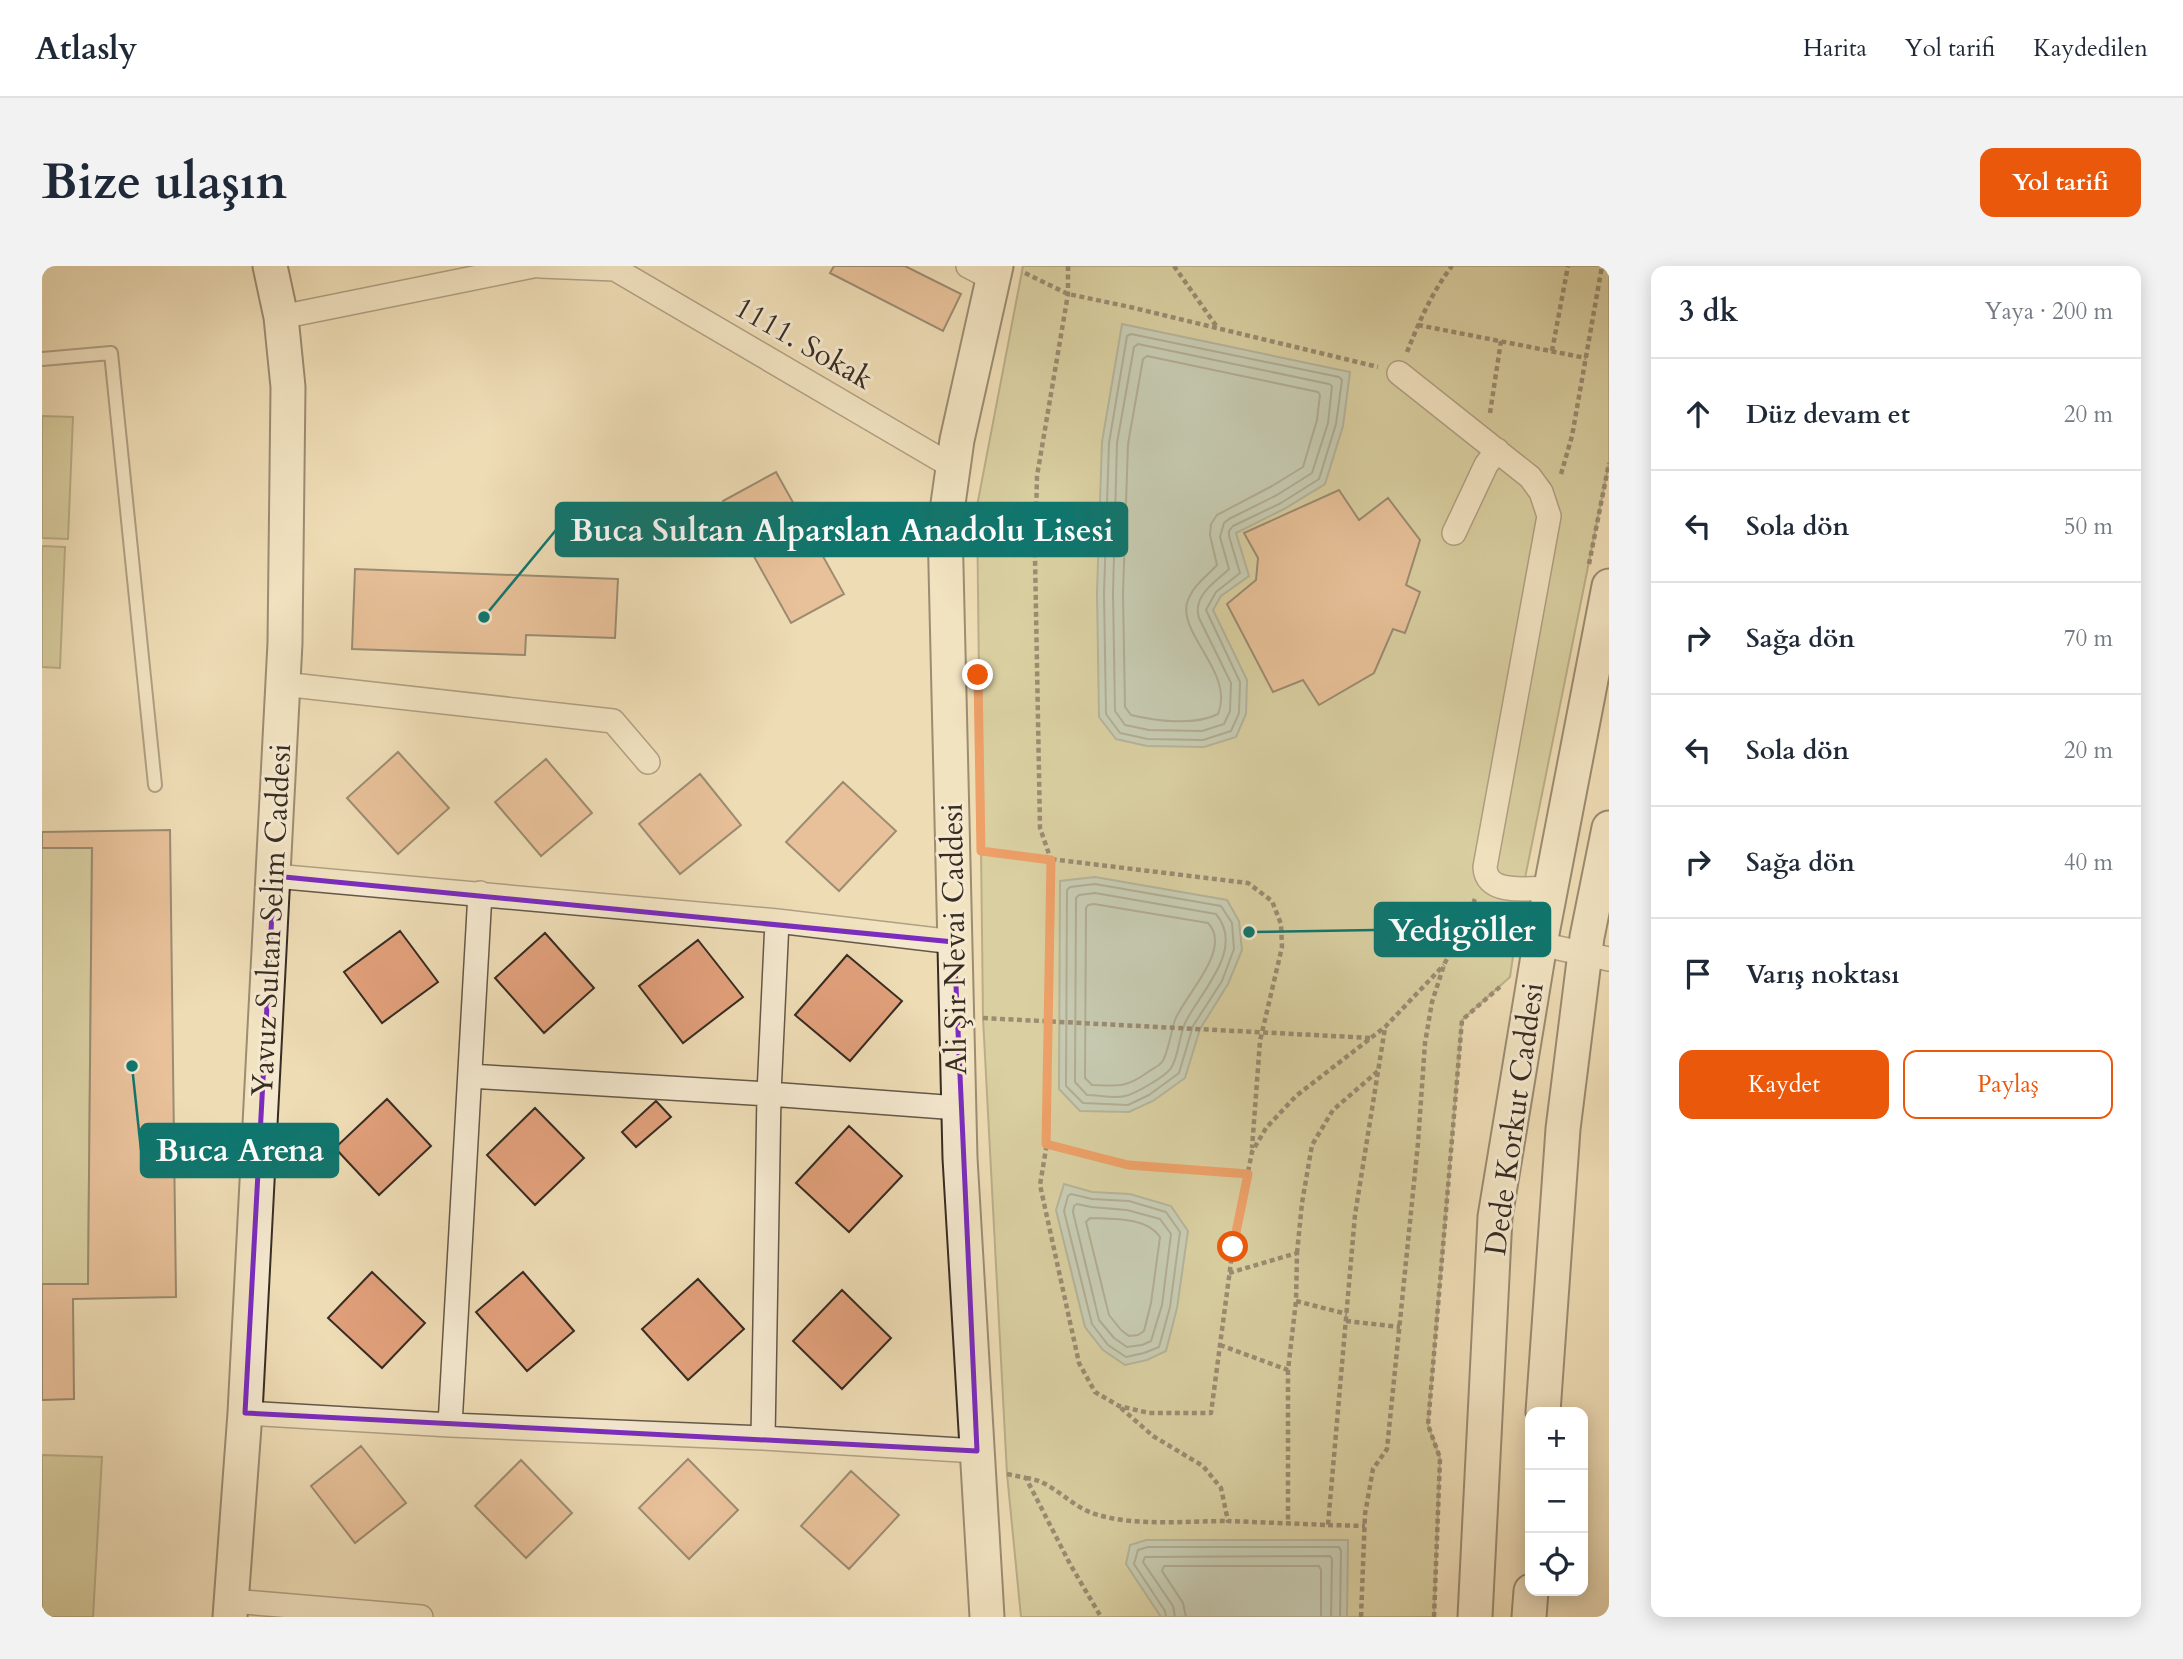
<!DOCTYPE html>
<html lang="tr">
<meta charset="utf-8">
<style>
body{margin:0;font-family:Cardo,serif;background:#f2f2f3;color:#1f2937}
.controls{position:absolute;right:21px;bottom:21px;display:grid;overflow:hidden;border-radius:14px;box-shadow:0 4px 18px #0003}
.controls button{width:63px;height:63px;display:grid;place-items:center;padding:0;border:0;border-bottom:2px solid #e0e1e3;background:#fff;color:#1f2937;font:35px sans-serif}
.stop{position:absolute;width:21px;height:21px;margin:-16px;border:5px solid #ea580c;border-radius:50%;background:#fff}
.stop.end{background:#ea580c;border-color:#fff;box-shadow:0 2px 7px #0008}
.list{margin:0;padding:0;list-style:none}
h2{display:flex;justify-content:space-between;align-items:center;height:91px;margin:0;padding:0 28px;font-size:30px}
h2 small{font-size:23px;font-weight:400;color:#747a83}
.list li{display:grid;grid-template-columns:46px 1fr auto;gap:21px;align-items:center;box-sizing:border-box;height:112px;padding:0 28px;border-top:2px solid #e0e1e3}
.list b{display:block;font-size:26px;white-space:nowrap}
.list em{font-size:23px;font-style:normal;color:#747a83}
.actions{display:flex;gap:14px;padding:21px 28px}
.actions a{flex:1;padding:16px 0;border:2px solid #ea580c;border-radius:14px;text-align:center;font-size:24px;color:#ea580c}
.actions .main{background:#ea580c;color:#fff}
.icon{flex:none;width:38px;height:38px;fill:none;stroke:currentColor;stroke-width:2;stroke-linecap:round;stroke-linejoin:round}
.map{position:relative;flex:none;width:1567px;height:1351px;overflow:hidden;border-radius:14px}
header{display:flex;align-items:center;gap:42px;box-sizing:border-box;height:98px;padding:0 35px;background:#fff;border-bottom:2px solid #e0e1e3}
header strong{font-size:33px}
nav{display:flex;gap:38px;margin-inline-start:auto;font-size:24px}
.intro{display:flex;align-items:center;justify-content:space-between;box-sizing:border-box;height:168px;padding:0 42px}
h1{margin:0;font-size:49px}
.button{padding:18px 32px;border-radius:14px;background:#ea580c;color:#fff;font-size:24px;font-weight:700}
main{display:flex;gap:42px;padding:0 42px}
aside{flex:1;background:#fff;border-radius:14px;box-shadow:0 4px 18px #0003}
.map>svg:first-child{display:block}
.green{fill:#bfbf8a;stroke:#7b7656;stroke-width:2}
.water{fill:#9abab3;stroke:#728179;stroke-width:2}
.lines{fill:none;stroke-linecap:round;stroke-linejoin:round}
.shore{stroke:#68736b;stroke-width:2}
.building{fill:#e1a07b;stroke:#372c23;stroke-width:2}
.lane-casing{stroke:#655848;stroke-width:16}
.street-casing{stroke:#655848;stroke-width:26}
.secondary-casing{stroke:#372c23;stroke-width:37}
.path{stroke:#372c23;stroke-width:4.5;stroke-dasharray:5 3.5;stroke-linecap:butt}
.lane{stroke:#f4e8cf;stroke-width:12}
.street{stroke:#f4e8cf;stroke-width:23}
.secondary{stroke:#f4e8cf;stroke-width:33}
.path-bridge{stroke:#372c23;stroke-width:4.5;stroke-dasharray:5 3.5;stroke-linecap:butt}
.route{stroke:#ea580c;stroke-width:9}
.marked{fill:none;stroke:#7b2cbf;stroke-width:5;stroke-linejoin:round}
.labels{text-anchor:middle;stroke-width:6;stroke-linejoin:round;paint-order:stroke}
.street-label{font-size:30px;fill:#372c23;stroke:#f4e8cf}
.leader{fill:none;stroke:#0f766e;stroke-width:2.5}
.callout-dot{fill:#0f766e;stroke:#f4e8cf;stroke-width:2.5}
.callout{fill:#0f766e;stroke:#0f766e;stroke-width:2.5}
.callout-label{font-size:32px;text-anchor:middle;font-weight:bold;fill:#fff}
</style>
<header>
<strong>Atlasly</strong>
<nav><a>Harita</a><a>Yol tarifi</a><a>Kaydedilen</a></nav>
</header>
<div class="intro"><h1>Bize ulaşın</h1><a class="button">Yol tarifi</a></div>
<main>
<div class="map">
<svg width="1567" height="1351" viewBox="0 0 1567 1351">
<rect width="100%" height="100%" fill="#eedcb5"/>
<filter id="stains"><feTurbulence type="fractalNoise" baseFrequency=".00286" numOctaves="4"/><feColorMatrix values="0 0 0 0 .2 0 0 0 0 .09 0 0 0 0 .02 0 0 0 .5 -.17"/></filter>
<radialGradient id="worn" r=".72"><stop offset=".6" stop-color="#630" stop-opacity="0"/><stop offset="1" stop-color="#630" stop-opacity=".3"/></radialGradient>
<!-- green -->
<path class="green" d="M981,0H1567V197L1481,622L1468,711L1420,754L1386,1159L1398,1192L1392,1351H979L965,1208L941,752L935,240Z
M0,150L31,151L26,273L0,272Z
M0,280L23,281L18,402L0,401Z
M0,582H50L46,1018H0Z
M0,1189L60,1191L51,1351H0Z"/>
<!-- water -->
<path class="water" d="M1080,58L1308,106L1301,160L1283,218L1242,243L1194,267L1207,310L1179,330L1171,344L1205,414L1204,448L1194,471L1162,481L1105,480L1074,473L1057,451L1055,327L1060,176Z
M1053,611L1185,634L1197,655L1200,684L1186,718L1158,763L1143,812L1111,835L1087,846L1038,845L1017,823L1018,615Z
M1022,918L1050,926L1088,928L1129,940L1146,965L1135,1042L1124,1085L1105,1094L1083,1099L1061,1084L1043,1061L1014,944Z
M1104,1274H1306L1305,1351H1119L1084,1298L1088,1279Z"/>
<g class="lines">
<!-- shore -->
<path class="shore" d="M1089,68L1297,111L1300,114L1294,158L1277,213L1239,237L1191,260L1187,265V270L1198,307L1174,326L1164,344L1198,416L1197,447L1189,465L1161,474L1106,473L1078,467L1064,448L1062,327L1067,177L1085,70Z
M1096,78L1287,118L1290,120L1286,157L1270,207L1235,229L1187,253L1182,257L1178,271L1187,303C1174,316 1150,329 1157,352L1189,417L1188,445L1182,458L1160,465L1107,464L1083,459L1073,445L1071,327L1075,177L1092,81Z
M1105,90L1276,126L1278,129L1275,154L1261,201L1230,220L1175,249L1169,258L1168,269L1175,299C1164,311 1150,320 1145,337C1137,369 1193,408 1176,448C1153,460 1113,455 1089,449L1083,441L1081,327L1086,178L1101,93Z
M1053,618L1179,640L1190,657L1192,683L1180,715L1151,760L1137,807L1107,829L1086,839L1041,837L1024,820L1025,624L1028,621Z
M1053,627L1174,648C1203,683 1160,724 1144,755C1137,768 1137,790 1129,802C1124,810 1093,828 1083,830C1072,833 1057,829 1045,829L1033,816L1034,632L1037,629Z
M1052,638L1166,657C1191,683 1142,730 1133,754C1129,765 1126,788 1120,796C1117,800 1110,803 1106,806C1084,822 1076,820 1050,819L1043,812L1044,642L1046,639Z
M1029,928L1050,933L1087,935L1124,946L1138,966L1128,1041L1117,1081L1102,1087L1084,1091L1066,1079L1050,1058L1022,945L1026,930Z
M1035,938L1049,941L1085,944L1118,953L1129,968L1120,1039L1109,1075L1100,1079L1085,1081L1072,1072L1057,1054L1031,946L1032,940Z
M1048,952C1070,953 1105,951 1118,971L1109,1037L1102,1065L1096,1069L1087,1070L1079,1064L1067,1049L1044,956Z
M1124,1351L1123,1345L1092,1298L1096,1284L1106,1281H1297L1299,1285L1298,1351
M1133,1351L1131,1340L1101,1296L1103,1291L1288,1290L1290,1293L1289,1351
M1144,1351L1141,1337L1120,1305L1122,1300H1277L1279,1304V1351"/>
</g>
<!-- building -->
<path class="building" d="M792,0H863L919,28L901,65L788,7Z
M734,206L802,328L749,357L681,235Z
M1297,224L1317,254L1346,232L1378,274L1364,319L1378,326L1363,367L1351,363L1332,407L1277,439L1261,414L1231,426L1185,338L1214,314L1216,292L1202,267Z
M313,303L576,313L573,372L484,369L483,389L310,383Z
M356,486L407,542L356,588L305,532Z
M504,493L550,547L499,590L453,536Z
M658,508L699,559L638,608L597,558Z
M801,516L854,565L797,625L744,576Z
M128,564L134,1031L31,1033L32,1133L0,1134V1018H46L50,582H0V566Z
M358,665L396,716L340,757L302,706Z
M503,667L552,722L502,767L453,712Z
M656,674L701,731L641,777L597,720Z
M805,689L860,735L808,795L753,749Z
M345,833L389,880L337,929L293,882Z
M614,835L629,851L594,881L580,866Z
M493,842L542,892L493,939L445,889Z
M807,860L860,910L807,966L754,917Z
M330,1006L383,1057L340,1102L286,1052Z
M481,1006L532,1065L485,1105L434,1046Z
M656,1013L702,1063L646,1114L600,1063Z
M800,1024L849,1072L800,1123L751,1075Z
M319,1180L364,1237L313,1277L269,1220Z
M646,1193L696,1244L647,1293L597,1242Z
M479,1194L530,1247L484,1292L433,1240Z
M809,1205L857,1249L807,1303L759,1260Z"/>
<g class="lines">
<!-- lane casing -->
<g class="lane-casing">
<path id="lane" d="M0,93L69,87L113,519"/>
</g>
<!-- street casing -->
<g class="street-casing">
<path id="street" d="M498,0L573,3L911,201
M926,0L951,13
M239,51L491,0
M1357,107L1488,211L1499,226L1507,250L1443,601C1444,630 1487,622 1509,622
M1412,267L1444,199L1455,184
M241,418L571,455L606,496
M232,610L735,655L912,676
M438,627L408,1159L721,1172L935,1185
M1498,678L1567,693
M428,810L727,828L916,842
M203,1147L408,1159
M721,1172L727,828L735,655
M190,1335L379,1351"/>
</g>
<!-- secondary casing -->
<g class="secondary-casing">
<path id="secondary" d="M1501,1146L1521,863L1545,671L1567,562
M188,1351L203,1147L243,377L246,121L239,51L228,0
M945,1351L918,892L903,259L915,174L954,0
M1433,1351L1453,951L1498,678L1567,320
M1487,1351L1489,1325"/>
</g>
<!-- path -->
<path class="path" d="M1026,0V28L995,210L993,291L998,562L1009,594L1006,871L998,919L1037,1097L1053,1126L1077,1140L1107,1147H1169L1191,981L1210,886L1224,862L1254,830L1343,761L1402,699
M1132,0L1175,61
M983,7L1026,28L1088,41L1336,101
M1376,59L1544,92
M1510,85L1526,0
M1365,86C1377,56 1390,26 1410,0
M1448,147L1459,75
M1519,208L1530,170L1560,0
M1547,298L1567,197
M942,585L1206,617L1230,635L1239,658L1240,681L1218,775L1210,882
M1004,878L1086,899L1206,908
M1255,987L1260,937L1270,879L1291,844L1336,805
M1187,1007L1255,987L1254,1035L1305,1048
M1304,1055L1358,1061
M1178,1079L1246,1104L1254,1035
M1246,1104V1258
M1079,1142L1111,1170L1161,1200L1179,1222L1186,1255L1286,1259L1313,949L1343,762
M965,1208L984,1212L1028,1298L1059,1351
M984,1212C1009,1214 1027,1239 1050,1247C1090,1261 1144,1255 1186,1255
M1286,1259L1323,1260
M1319,1351L1323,1248L1331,1203L1345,1183L1376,877L1383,777L1390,736L1402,699L1433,633
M1392,1351L1398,1192L1386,1159L1420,754L1460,719"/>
<!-- lane -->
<use href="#lane" class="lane"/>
<!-- street -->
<use href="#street" class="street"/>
<!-- secondary -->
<use href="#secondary" class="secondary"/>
<!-- path-bridge -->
<path class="path-bridge" d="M941,752L1330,772"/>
</g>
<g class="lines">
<!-- route -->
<path class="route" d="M936,409L939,585L1009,594L1004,878L1086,899L1206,908L1191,981"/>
</g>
<!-- marked area -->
<path d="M0 0H1567V1351H0ZM232,610L912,676L935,1185L203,1147Z" fill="#eedcb5" fill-opacity=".55" fill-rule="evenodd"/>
<path class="marked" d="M232,610L912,676L935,1185L203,1147Z"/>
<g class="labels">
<!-- street labels -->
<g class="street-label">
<text transform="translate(762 77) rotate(30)" y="10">1111. Sokak</text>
<text transform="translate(229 654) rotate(-87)" y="10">Yavuz Sultan Selim Caddesi</text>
<text transform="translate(912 673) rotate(-91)" y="10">Ali Şir Nevai Caddesi</text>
<text transform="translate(1472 853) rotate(-82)" y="10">Dede Korkut Caddesi</text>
</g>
</g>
<!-- callouts -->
<path class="leader" d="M442 351L514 264M1207 666L1333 664M90 800L99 884"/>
<g class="callout-dot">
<circle cx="442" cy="351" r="7"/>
<circle cx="1207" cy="666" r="7"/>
<circle cx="90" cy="800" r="7"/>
</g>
<g class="callout">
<rect x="514" y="237" width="571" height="53" rx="7"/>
<rect x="1333" y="637" width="175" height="53" rx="7"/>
<rect x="99" y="858" width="197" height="53" rx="7"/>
</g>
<g class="callout-label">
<text x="800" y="275">Buca Sultan Alparslan Anadolu Lisesi</text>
<text x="1420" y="675">Yedigöller</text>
<text x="198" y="895">Buca Arena</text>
</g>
<rect width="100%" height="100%" filter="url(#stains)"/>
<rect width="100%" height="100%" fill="url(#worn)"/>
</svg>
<div class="controls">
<button>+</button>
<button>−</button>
<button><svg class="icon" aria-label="locate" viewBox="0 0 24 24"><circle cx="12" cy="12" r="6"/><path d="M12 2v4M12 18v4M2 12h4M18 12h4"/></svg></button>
</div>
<div class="stop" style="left:1191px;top:981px"></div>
<div class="stop end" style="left:936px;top:409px"></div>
</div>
<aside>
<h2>3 dk<small>Yaya · 200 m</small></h2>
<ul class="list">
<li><svg class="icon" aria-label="ahead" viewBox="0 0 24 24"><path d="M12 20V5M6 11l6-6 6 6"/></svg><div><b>Düz devam et</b></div><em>20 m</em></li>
<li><svg class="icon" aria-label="left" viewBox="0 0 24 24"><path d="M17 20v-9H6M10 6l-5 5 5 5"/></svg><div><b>Sola dön</b></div><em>50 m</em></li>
<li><svg class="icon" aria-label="right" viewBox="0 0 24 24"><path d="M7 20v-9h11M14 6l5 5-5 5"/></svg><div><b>Sağa dön</b></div><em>70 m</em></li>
<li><svg class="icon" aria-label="left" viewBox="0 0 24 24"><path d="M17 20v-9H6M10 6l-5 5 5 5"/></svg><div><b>Sola dön</b></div><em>20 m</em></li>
<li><svg class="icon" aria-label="right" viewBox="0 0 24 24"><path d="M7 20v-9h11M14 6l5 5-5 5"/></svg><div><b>Sağa dön</b></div><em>40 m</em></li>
<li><svg class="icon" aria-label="arrive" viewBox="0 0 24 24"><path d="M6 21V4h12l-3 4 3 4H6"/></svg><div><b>Varış noktası</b></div></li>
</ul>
<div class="actions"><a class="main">Kaydet</a><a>Paylaş</a></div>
</aside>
</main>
